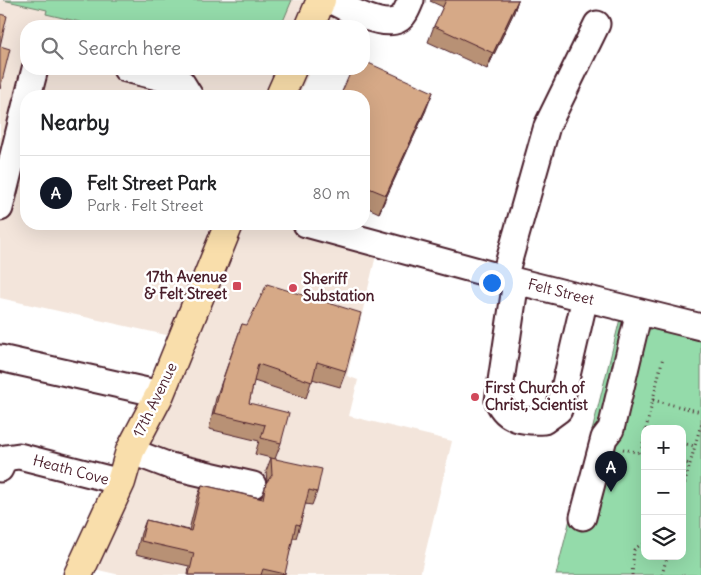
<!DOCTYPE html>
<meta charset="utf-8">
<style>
body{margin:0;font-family:Delius,sans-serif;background:#f6f6f6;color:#202124}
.controls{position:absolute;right:15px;bottom:15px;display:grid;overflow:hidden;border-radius:10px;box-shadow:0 5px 20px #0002}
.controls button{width:45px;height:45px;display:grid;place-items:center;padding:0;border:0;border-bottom:1px solid #e0e0e0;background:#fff;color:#202124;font:25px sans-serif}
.you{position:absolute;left:491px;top:282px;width:18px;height:18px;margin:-12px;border:4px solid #fff;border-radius:50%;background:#1a73e8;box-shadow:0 0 0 8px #1a73e833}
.badge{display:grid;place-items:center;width:32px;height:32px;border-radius:50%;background:#111827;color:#fff;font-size:16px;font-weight:700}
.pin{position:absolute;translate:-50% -41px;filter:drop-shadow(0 1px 2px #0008)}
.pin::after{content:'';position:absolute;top:26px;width:18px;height:15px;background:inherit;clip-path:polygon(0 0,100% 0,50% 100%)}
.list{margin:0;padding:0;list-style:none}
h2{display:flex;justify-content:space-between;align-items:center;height:65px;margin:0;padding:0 20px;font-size:21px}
h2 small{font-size:16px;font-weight:400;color:#757577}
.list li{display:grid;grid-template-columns:32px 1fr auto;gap:15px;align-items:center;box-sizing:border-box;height:75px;padding:0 20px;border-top:1px solid #e0e0e0}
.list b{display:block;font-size:19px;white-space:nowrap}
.list p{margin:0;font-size:16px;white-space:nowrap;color:#757577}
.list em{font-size:16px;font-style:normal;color:#757577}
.icon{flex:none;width:28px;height:28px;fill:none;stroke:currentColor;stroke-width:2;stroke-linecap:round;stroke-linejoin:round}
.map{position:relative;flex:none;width:701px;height:575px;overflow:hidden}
.search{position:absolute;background:#fff;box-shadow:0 5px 20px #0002;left:20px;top:20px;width:350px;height:55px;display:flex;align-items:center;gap:12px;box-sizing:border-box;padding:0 18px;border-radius:20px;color:#757577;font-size:19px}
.panel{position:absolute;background:#fff;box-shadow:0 5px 20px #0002;left:20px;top:90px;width:350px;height:140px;border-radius:20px}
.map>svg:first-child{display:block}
.built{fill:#f3e5db}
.green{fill:#94dbaa;stroke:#6f7d6a;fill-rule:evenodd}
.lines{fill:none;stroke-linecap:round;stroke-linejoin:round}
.minor-casing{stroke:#4a1f2b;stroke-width:29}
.major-casing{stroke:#4a1f2b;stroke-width:31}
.path{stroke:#4a1f2b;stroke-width:3;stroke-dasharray:1 4;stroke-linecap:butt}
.minor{stroke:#fff;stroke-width:25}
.major{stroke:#f9deab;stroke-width:28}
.wall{fill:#b89174;stroke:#4a1f2b}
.shaded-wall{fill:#96765e;stroke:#4a1f2b}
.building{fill:#d6a987;stroke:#4a1f2b}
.poi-dot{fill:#d1495b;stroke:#fff;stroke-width:2}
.labels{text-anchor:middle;stroke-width:5;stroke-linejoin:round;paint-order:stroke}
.poi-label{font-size:15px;font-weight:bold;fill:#4a1f2b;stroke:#fff;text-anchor:start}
.street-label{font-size:15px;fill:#4a1f2b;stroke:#fff}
</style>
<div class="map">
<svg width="701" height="575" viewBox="0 0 701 575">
<rect width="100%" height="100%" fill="#fff"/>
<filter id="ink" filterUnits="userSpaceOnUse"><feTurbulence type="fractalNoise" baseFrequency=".02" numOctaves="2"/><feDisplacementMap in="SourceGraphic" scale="10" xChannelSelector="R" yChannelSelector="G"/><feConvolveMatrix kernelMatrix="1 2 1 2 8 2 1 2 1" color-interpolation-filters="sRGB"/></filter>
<g filter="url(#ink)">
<!-- built -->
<path class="built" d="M0,0H343L331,26H26V69H311L298,96H26V224H289L378,247L347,376L358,380L349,416L452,441L420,575H120L77,565L184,339L0,298Z"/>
<!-- green -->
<path class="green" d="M3,0H292L281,26H97L46,14L47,10Z
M623,307L701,327V575H556ZM645,429H682V556H645Z"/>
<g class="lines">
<!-- minor casing -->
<g class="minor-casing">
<path id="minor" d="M330,0C346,8 380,28 398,20C405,16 408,7 411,0
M126,69L182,83L190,96
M28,96L35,69
M0,208L26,103
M306,224L504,278L701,327
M504,278L547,126L597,24
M516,281L498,401C506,420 524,422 544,421L559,410L585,298
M0,358L160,394
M130,451L170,466L253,485
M0,469L5,458L19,456L121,482
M583,517L604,438L611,429L639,312"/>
</g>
<!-- major casing -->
<g class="major-casing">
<path id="major" d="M310,26L321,0
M280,96L292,69
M78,575L121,482L130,451L160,394L229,224"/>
</g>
<!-- path -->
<path class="path" d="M653,400L701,412
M646,429L663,357
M682,443L694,446
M623,449L645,454
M641,453L645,434
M682,462L690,464
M682,493L701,424
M632,575L634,550L640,545H645
M662,575L667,556"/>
<!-- minor -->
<use href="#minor" class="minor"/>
<!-- major -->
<use href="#major" class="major"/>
</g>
<!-- wall -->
<path class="wall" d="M431,0H518L514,12L487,69L428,42L434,26L443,7L430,1Z
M364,96L426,110L379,213L364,206Z
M242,324L346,371L340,387L312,379L306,398L254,381L249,403L281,443L275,459L317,492L312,505L305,504L300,525L296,538H293L284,575H188L189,566L136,554L141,533L146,520L189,530L197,498L202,485L261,498L267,482L266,471L271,458L255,454L259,441L209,429L216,398Z"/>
<!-- shaded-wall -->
<path class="shaded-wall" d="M518,0L514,12L487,69L493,53Z
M433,92L426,110L379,213L386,195Z"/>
<!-- building -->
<path class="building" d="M446,0H518L493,53L434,26Z
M0,14L7,16L0,46L10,49L0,89Z
M364,61L433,92L386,195L364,186V96H340L352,69H364Z
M267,284L361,313L346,371L317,362L312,382L258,364L249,403L289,413L281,443L261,438L265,425L214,413L222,382L242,324L247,325Z
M271,458L322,469L317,492L309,490L300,525L296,524L285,574L263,569L261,575H189L194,553L141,541L146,520L191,531L202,485L263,499L266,483L272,475Z"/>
</g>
<!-- markers -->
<g class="poi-dot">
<rect x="232" y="281" width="10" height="10" rx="2.5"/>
<circle cx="293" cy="288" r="5"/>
<circle cx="475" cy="397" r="5"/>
</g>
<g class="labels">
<!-- poi labels -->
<g class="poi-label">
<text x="227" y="282" text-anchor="end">17th Avenue<tspan x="227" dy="17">&amp; Felt Street</tspan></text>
<text x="303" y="284">Sheriff<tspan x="303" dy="17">Substation</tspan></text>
<text x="485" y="393">First Church of<tspan x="485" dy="17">Christ, Scientist</tspan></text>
</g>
<!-- street labels -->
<g class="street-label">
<text transform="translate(561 292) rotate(14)" y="5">Felt Street</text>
<text transform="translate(155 400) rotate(-64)" y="5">17th Avenue</text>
<text transform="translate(71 470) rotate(15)" y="5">Heath Cove</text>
</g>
</g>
</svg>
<div class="controls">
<button>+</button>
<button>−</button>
<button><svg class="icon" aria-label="layers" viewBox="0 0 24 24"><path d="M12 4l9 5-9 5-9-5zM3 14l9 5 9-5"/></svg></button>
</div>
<div class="you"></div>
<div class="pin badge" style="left:611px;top:492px">A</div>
<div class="search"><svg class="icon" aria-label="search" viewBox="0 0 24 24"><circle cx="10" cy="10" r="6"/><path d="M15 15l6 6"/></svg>Search here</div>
<section class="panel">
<h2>Nearby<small></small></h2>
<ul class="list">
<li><span class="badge">A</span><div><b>Felt Street Park</b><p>Park · Felt Street</p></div><em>80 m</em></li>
</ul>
</section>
</div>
